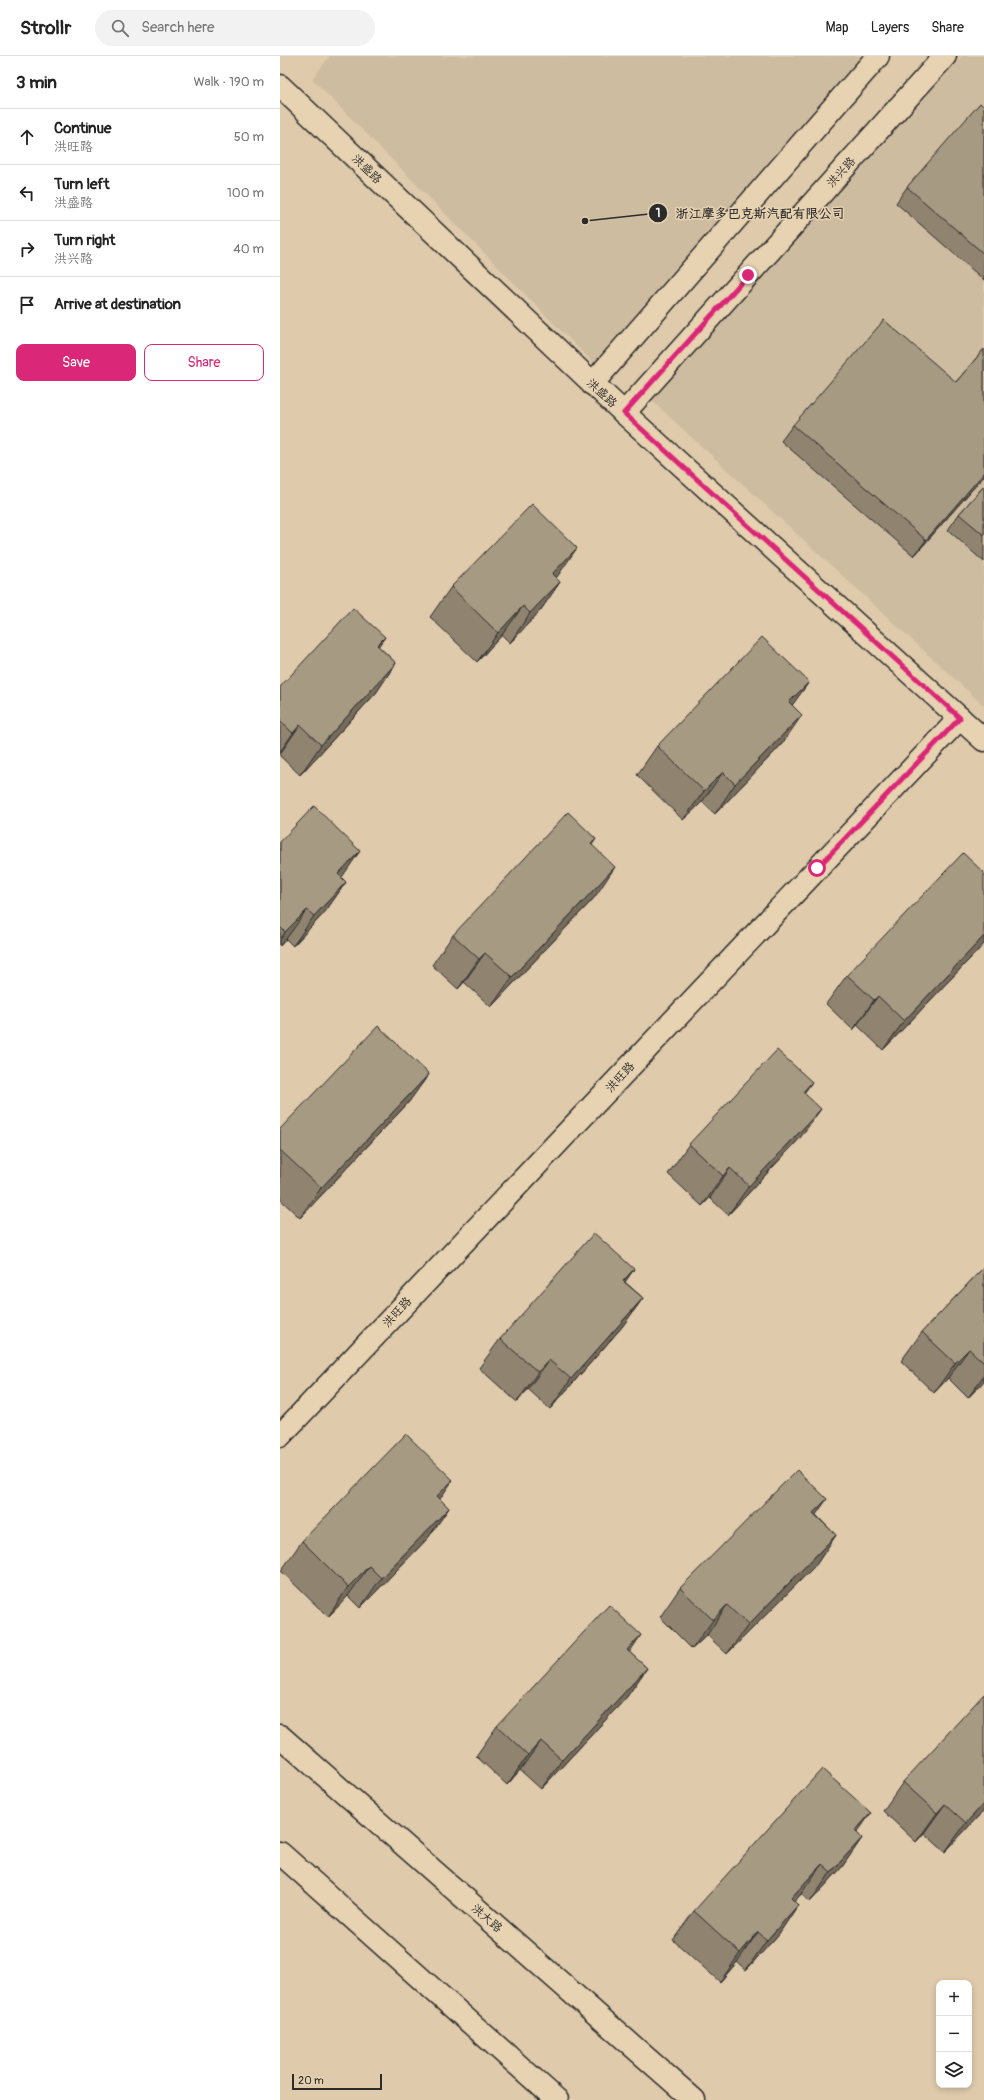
<!DOCTYPE html>
<meta charset="utf-8">
<style>
body{margin:0;font-family:Pangolin,"LXGW WenKai TC",sans-serif;background:#f2f2f2;color:#222}
.controls{position:absolute;right:12px;bottom:12px;display:grid;overflow:hidden;border-radius:8px;box-shadow:0 2px 6px #0003}
.controls button{width:36px;height:36px;display:grid;place-items:center;padding:0;border:0;border-bottom:1px solid #e0e0e0;background:#fff;color:#222;font:20px sans-serif}
.scale{position:absolute;left:12px;bottom:10px;width:90px;box-sizing:border-box;padding-left:4px;border:2px solid #2b2b2b;border-top:0;font-size:11px;line-height:14px;white-space:nowrap;color:#2b2b2b;-webkit-text-stroke:3px #e7d2b1;paint-order:stroke}
.stop{position:absolute;width:12px;height:12px;margin:-9px;border:3px solid #db2777;border-radius:50%;background:#fff}
.stop.end{background:#db2777;border-color:#fff;box-shadow:0 1px 4px #0008}
.list{margin:0;padding:0;list-style:none}
h2{display:flex;justify-content:space-between;align-items:center;height:52px;margin:0;padding:0 16px;font-size:17px}
h2 small{font-size:13px;font-weight:400;color:#767676}
.list li{display:grid;grid-template-columns:26px 1fr auto;gap:12px;align-items:center;box-sizing:border-box;height:56px;padding:0 16px;border-top:1px solid #e0e0e0}
.list b{display:block;font-size:15px;white-space:nowrap}
.list p{margin:0;font-size:13px;white-space:nowrap;color:#767676}
.list em{font-size:13px;font-style:normal;color:#767676}
.actions{display:flex;gap:8px;padding:12px 16px}
.actions a{flex:1;padding:9px 0;border:1px solid #db2777;border-radius:8px;text-align:center;font-size:14px;color:#db2777}
.actions .main{background:#db2777;color:#fff}
.icon{flex:none;width:22px;height:22px;fill:none;stroke:currentColor;stroke-width:2;stroke-linecap:round;stroke-linejoin:round}
.map{position:relative;flex:none;width:704px;height:2044px;overflow:hidden}
header{display:flex;align-items:center;gap:24px;box-sizing:border-box;height:56px;padding:0 20px;background:#fff;border-bottom:1px solid #e0e0e0}
header strong{font-size:19px}
nav{display:flex;gap:22px;margin-inline-start:auto;font-size:14px}
.search{width:280px;height:36px;background:#f2f2f2;display:flex;align-items:center;gap:10px;box-sizing:border-box;padding:0 14px;border-radius:22px;color:#767676;font-size:15px}
main{display:flex}
aside{flex:1;background:#fff}
.map>svg:first-child{display:block}
.built{fill:#cebca0}
.lines{fill:none;stroke-linecap:round;stroke-linejoin:round}
.minor-casing{stroke:#2b2b2b;stroke-width:25}
.tertiary-casing{stroke:#2b2b2b;stroke-width:25}
.secondary-casing{stroke:#2b2b2b;stroke-width:25}
.minor{stroke:#e7d2b1;stroke-width:22}
.tertiary{stroke:#e7d2b1;stroke-width:22}
.secondary{stroke:#e7d2b1;stroke-width:22}
.wall{fill:#908471;stroke:#2b2b2b}
.shaded-wall{fill:#756c5c;stroke:#2b2b2b}
.building{fill:#a79a83;stroke:#2b2b2b}
.route{stroke:#db2777;stroke-width:5}
.labels{text-anchor:middle;stroke-width:3;stroke-linejoin:round;paint-order:stroke}
.street-label{font-size:12px;fill:#2b2b2b;stroke:#e7d2b1}
.leader{fill:none;stroke:#2b2b2b;stroke-width:1.5}
.callout-dot{fill:#2b2b2b;stroke:#e7d2b1;stroke-width:1.5}
.mark-label{font-size:12px;text-anchor:middle;font-weight:bold;fill:#fff}
.callout-label{font-size:13px;text-anchor:middle;font-weight:bold;fill:#2b2b2b;stroke:#e7d2b1;stroke-width:3;stroke-linejoin:round;paint-order:stroke}
</style>
<header>
<strong>Strollr</strong>
<div class="search"><svg class="icon" aria-label="search" viewBox="0 0 24 24"><circle cx="10" cy="10" r="6"/><path d="M15 15l6 6"/></svg>Search here</div>
<nav><a>Map</a><a>Layers</a><a>Share</a></nav>
</header>
<main>
<aside>
<h2>3 min<small>Walk · 190 m</small></h2>
<ul class="list">
<li><svg class="icon" aria-label="ahead" viewBox="0 0 24 24"><path d="M12 20V5M6 11l6-6 6 6"/></svg><div><b>Continue</b><p>洪旺路</p></div><em>50 m</em></li>
<li><svg class="icon" aria-label="left" viewBox="0 0 24 24"><path d="M17 20v-9H6M10 6l-5 5 5 5"/></svg><div><b>Turn left</b><p>洪盛路</p></div><em>100 m</em></li>
<li><svg class="icon" aria-label="right" viewBox="0 0 24 24"><path d="M7 20v-9h11M14 6l5 5-5 5"/></svg><div><b>Turn right</b><p>洪兴路</p></div><em>40 m</em></li>
<li><svg class="icon" aria-label="arrive" viewBox="0 0 24 24"><path d="M6 21V4h12l-3 4 3 4H6"/></svg><div><b>Arrive at destination</b></div></li>
</ul>
<div class="actions"><a class="main">Save</a><a>Share</a></div>
</aside>
<div class="map">
<svg width="704" height="2044" viewBox="0 0 704 2044">
<rect width="100%" height="100%" fill="#dfcbac"/>
<filter id="ink" filterUnits="userSpaceOnUse"><feTurbulence type="fractalNoise" baseFrequency=".025" numOctaves="2"/><feDisplacementMap in="SourceGraphic" scale="8" xChannelSelector="R" yChannelSelector="G"/><feConvolveMatrix kernelMatrix="1 2 1 2 8 2 1 2 1" color-interpolation-filters="sRGB"/></filter>
<g filter="url(#ink)">
<!-- built -->
<path class="built" d="M50,0H581L313,307L32,23Z
M682,0H704V650L370,343Z"/>
<g class="lines">
<!-- minor casing -->
<g class="minor-casing">
<path id="minor" d="M312,328L598,0
M344,357L665,0
M0,1380L680,662"/>
</g>
<!-- tertiary casing -->
<g class="tertiary-casing">
<path id="tertiary" d="M0,30L344,357L704,684"/>
</g>
<!-- secondary casing -->
<g class="secondary-casing">
<path id="secondary" d="M0,1680L414,2044
M0,1797L277,2044"/>
</g>
<!-- minor -->
<use href="#minor" class="minor"/>
<!-- tertiary -->
<use href="#tertiary" class="tertiary"/>
<!-- secondary -->
<use href="#secondary" class="secondary"/>
</g>
<!-- wall -->
<path class="wall" d="M704,51V224L616,147L627,131Z
M704,293V420L634,500L501,385L513,369L676,326Z
M704,430V506L668,474L679,458Z
M276,522L280,526L260,555L230,587L222,579L197,606L150,561L171,531Z
M105,581L98,590L116,607L96,637L20,719L0,700V631Z
M529,626L512,649L502,688L435,758L422,746L403,764L357,719L377,690Z
M316,783L312,789L315,841L211,951L184,926L178,933L152,909L173,879Z
M0,786L61,822L66,826L45,856L13,890L6,883L0,890Z
M704,888L603,994L577,969L573,974L546,948L567,919Z
M149,1018L128,1047L20,1162L0,1143V1073Z
M524,1037L520,1082L448,1159L430,1142L422,1150L388,1118L409,1088Z
M704,1211V1325L688,1342L668,1322L654,1337L621,1305L642,1276Z
M354,1213L345,1226L363,1242L342,1271L270,1353L248,1333L237,1346L199,1312L220,1283Z
M160,1443L169,1452L148,1482L80,1552L68,1540L48,1561L1,1515L22,1485Z
M536,1459L556,1479L536,1509L447,1598L427,1579L412,1593L380,1561L400,1532Z
M349,1596L367,1612L346,1642L261,1733L240,1714L227,1729L196,1700L217,1670Z
M623,1726L704,1754L665,1796L644,1777L636,1786L603,1755Z
M577,1777L582,1782L562,1811L530,1846L521,1838L514,1846L518,1849L498,1879L466,1914L457,1906L440,1926L393,1884L414,1855Z"/>
<!-- shaded-wall -->
<path class="shaded-wall" d="M704,417V420L634,500L646,484Z
M297,492L277,521L251,548L272,518Z
M280,526L260,555L230,587L250,557Z
M243,550L222,579L197,606L218,577Z
M105,581L84,611L97,589Z
M116,607L96,637L20,719L41,689Z
M529,626L508,655L509,646Z
M522,659L502,688L435,758L455,728Z
M20,669L0,698V696L13,677Z
M443,716L422,746L403,764L424,735Z
M80,795L60,824L58,818Z
M335,811L315,841L211,951L232,921Z
M66,826L45,856L13,890L34,860Z
M27,854L6,883L0,890V884L5,876Z
M704,880V888L603,994L624,965Z
M205,897L184,926L178,933L199,903Z
M598,940L577,969L573,974L594,944Z
M149,1018L128,1047L20,1162L41,1132Z
M532,1026L511,1056L523,1036Z
M541,1053L520,1082L448,1159L469,1130Z
M450,1112L430,1142L422,1150L443,1120Z
M354,1213L333,1243L343,1225Z
M363,1242L342,1271L270,1353L291,1323Z
M689,1293L668,1322L654,1337L675,1307Z
M269,1304L248,1333L237,1346L258,1316Z
M704,1319V1325L688,1342Z
M173,1424L153,1453L157,1440Z
M547,1443L526,1473L533,1457Z
M169,1452L148,1482L80,1552L101,1522Z
M556,1479L536,1509L447,1598L468,1569Z
M89,1510L68,1540L48,1561L68,1531Z
M447,1549L427,1579L412,1593L433,1564Z
M361,1579L341,1609L347,1594Z
M367,1612L346,1642L261,1733L282,1704Z
M261,1685L240,1714L227,1729L248,1699Z
M704,1747V1754L665,1796L686,1767Z
M665,1748L644,1777L636,1786L657,1757Z
M591,1757L570,1787L575,1775Z
M582,1782L562,1811L530,1846L551,1816Z
M542,1808L521,1838L490,1872L511,1842Z
M518,1849L498,1879L466,1914L487,1884Z
M478,1876L457,1906L440,1926L460,1897Z"/>
<!-- building -->
<path class="building" d="M700,47L704,51V198L627,131Z
M604,264L676,326L704,293V417L646,484L513,369Z
M704,430V479L679,458Z
M252,448L297,492L272,518L280,526L250,557L243,550L218,577L171,531Z
M73,552L105,581L97,589L116,607L41,689L20,669L13,677L0,665V631Z
M482,581L529,626L509,646L522,659L455,728L443,716L424,735L377,690Z
M34,750L80,795L58,818L66,826L34,860L27,854L5,876L0,871V786Z
M288,756L316,783L311,788L335,811L232,921L205,897L199,903L173,879Z
M683,797L704,817V880L624,965L598,940L594,944L567,919Z
M98,970L149,1018L41,1132L0,1094V1073Z
M497,994L532,1026L523,1036L541,1053L469,1130L450,1112L443,1120L409,1088Z
M314,1177L354,1213L343,1225L363,1242L291,1323L269,1304L258,1316L220,1283Z
M704,1211V1307L689,1293L675,1307L642,1276Z
M126,1378L173,1424L157,1440L169,1452L101,1522L89,1510L68,1531L22,1485Z
M517,1414L547,1443L533,1457L556,1479L468,1569L447,1549L433,1564L400,1532Z
M329,1549L361,1579L347,1594L367,1612L282,1704L261,1685L248,1699L217,1670Z
M704,1638V1747L686,1767L665,1748L657,1757L623,1726Z
M542,1713L591,1757L575,1775L582,1782L551,1816L542,1808L511,1842L518,1849L487,1884L478,1876L460,1897L414,1855Z"/>
</g>
<g class="lines" filter="url(#ink)">
<!-- route -->
<path class="route" d="M468,219L344,357L680,662L537,812"/>
</g>
<g class="labels">
<!-- street labels -->
<g class="street-label">
<text transform="translate(87 113) rotate(44)" y="4">洪盛路</text>
<text transform="translate(561 116) rotate(-48)" y="4">洪兴路</text>
<text transform="translate(322 337) rotate(43)" y="4">洪盛路</text>
<text transform="translate(340 1021) rotate(-47)" y="4">洪旺路</text>
<text transform="translate(117 1256) rotate(-47)" y="4">洪旺路</text>
<text transform="translate(207 1862) rotate(41)" y="4">洪大路</text>
</g>
</g>
<!-- callouts -->
<path class="leader" d="M305 165L378 157"/>
<g class="callout-dot">
<circle cx="305" cy="165" r="4"/>
<circle cx="378" cy="157" r="10"/>
</g>
<g class="mark-label">
<text x="378" y="161">1</text>
</g>
<g class="callout-label">
<text x="480" y="162">浙江摩多巴克斯汽配有限公司</text>
</g>
</svg>
<div class="controls">
<button>+</button>
<button>−</button>
<button><svg class="icon" aria-label="layers" viewBox="0 0 24 24"><path d="M12 4l9 5-9 5-9-5zM3 14l9 5 9-5"/></svg></button>
</div>
<div class="scale">20 m</div>
<div class="stop" style="left:537px;top:812px"></div>
<div class="stop end" style="left:468px;top:219px"></div>
</div>
</main>
